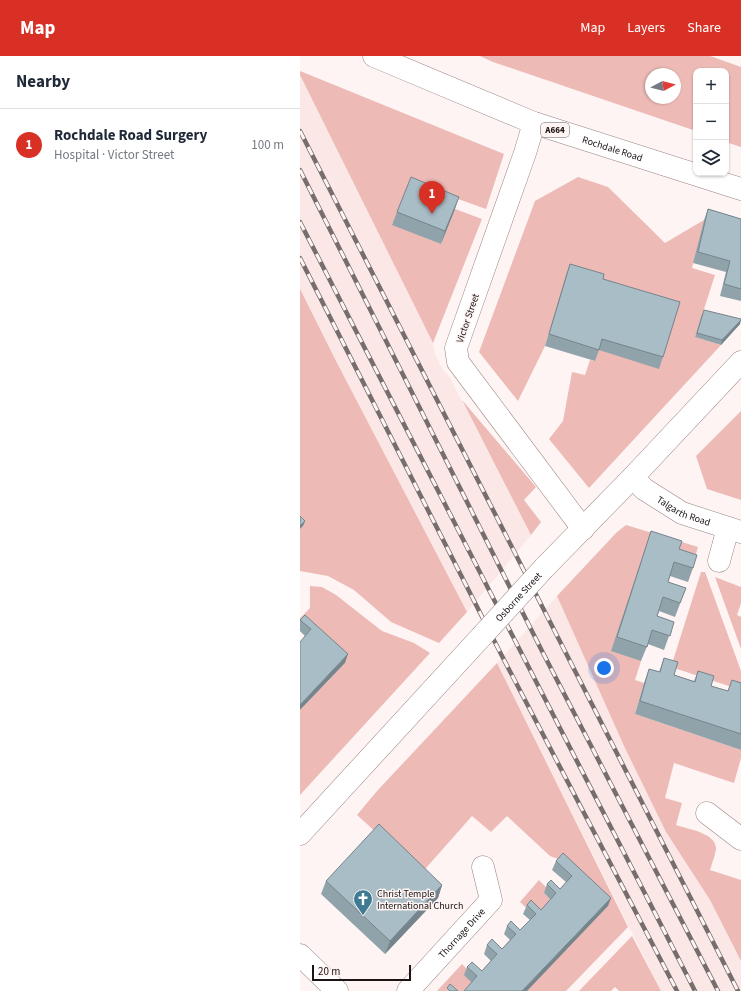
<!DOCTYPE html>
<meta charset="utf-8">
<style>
body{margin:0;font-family:"Source Sans 3",sans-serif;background:#f2f2f3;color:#1f2937}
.controls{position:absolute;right:12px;top:12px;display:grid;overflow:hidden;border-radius:8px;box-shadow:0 1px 3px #0004}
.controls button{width:36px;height:36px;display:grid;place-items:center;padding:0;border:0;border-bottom:1px solid #e0e1e3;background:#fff;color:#1f2937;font:20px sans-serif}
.compass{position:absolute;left:345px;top:12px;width:36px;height:36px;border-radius:50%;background:#fff;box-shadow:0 1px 3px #0004;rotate:83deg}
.scale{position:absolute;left:12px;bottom:10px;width:99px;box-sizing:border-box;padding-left:4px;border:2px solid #1c1414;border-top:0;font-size:11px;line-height:14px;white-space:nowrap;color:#1c1414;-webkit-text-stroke:3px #fdf4f3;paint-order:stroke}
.you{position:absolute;left:304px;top:612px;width:14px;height:14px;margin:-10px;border:3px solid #fff;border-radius:50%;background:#1a73e8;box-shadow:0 0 0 6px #1a73e833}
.badge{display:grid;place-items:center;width:26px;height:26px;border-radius:50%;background:#d93025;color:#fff;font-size:13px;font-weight:700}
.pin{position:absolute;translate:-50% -33px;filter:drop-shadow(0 1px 2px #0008)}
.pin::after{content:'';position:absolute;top:21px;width:14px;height:12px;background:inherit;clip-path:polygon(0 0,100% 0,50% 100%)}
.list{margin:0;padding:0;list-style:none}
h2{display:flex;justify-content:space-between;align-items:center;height:52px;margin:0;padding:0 16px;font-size:17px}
h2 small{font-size:13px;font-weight:400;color:#747a83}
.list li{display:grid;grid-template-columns:26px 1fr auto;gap:12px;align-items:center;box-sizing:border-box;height:72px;padding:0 16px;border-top:1px solid #e0e1e3}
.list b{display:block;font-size:15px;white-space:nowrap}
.list p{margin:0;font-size:13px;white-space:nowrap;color:#747a83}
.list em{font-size:13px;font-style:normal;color:#747a83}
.icon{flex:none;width:22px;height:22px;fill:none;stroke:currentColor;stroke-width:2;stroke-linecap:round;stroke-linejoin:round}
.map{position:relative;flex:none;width:441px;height:935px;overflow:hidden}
header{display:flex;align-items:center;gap:24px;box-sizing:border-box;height:56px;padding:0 20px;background:#d93025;color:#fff}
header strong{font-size:19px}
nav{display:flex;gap:22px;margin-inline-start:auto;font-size:14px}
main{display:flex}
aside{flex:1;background:#fff}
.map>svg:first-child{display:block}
.built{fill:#fbe7e6}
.green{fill:#edbab6;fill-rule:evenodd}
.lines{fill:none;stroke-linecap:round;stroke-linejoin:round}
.street-casing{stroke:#998482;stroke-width:23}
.highway-casing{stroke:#998482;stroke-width:23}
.street{stroke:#fff;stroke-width:22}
.highway{stroke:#fff;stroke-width:22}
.rail-casing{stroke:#766d6d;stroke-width:4.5}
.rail{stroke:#fdf4f3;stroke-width:3;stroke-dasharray:9;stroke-linecap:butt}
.street-bridge-casing{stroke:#998482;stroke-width:23;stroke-linecap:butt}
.street-bridge{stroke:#fff;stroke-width:22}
.wall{fill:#91a3aa}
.shaded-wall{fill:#76848b}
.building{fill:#a9bdc6;stroke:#76848b}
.labels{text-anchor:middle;stroke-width:3;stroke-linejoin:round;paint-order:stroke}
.shield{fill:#fdf4f3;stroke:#605757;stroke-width:1}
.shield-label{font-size:9px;font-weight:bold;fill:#1c1414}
.street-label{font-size:10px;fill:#1c1414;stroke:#fdf4f3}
.poi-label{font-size:10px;fill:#1c1414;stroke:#fdf4f3;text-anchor:start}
</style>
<header>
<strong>Map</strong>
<nav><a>Map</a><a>Layers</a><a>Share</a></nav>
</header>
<main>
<aside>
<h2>Nearby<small></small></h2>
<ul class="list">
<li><span class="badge">1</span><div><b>Rochdale Road Surgery</b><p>Hospital · Victor Street</p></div><em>100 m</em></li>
</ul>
</aside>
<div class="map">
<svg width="441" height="935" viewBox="0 0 441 935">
<rect width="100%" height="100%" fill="#fdf4f3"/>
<!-- built -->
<path class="built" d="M0,19L133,287L135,298L143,314L149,320L231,479L167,556L36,305L0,343Z
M257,540L324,690L366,776L410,844L441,905V935H361L197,607Z"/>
<!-- green -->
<path class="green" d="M180,0H410L441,11V91L426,86V15H396V75L193,6ZM351,18H375V42H351Z
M0,15L204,98L186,153L136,135L92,168L141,188L155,153L182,163L133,287L0,19Z
M278,121L308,131L365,187L404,164L392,212L415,219L395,281L421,289L289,432L249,383L263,365L272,316L285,319L290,304L295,305L267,219L245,290L218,345L179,296L235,145Z
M0,233L36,305L167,556L139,587L91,566L54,534L28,520L0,515V473L3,470L0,467Z
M162,344L236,431L224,444L241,466L231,479Z
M441,355V444L407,433L396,400Z
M326,469L398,491L394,504L346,489L341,605L335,624L344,627L335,658L441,694V702L434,727L374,707L365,742L382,747L376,769C387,773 417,777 416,793C415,800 412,807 410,814L441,824V905L410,844L366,776L324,690L257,540L317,476Z
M401,516H405L441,615V634L371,611Z
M415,521L441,531V547L437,559L441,561V593Z
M10,530L22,531L36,539L82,575L114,587L130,597L0,739V654L45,607L0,569V562L10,552Z
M197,607L328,871L266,935H226L308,850L258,803L250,800L207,760L191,776L172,760L126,812L120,816L57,759L77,735Z
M239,824L248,833L244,837L253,846L238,863L220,846Z
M332,880L361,935H319L315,931L311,935H279Z
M162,908L168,914L174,929L168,935H137Z"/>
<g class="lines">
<!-- street casing -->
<g class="street-casing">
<g id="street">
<path d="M234,67L225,97L156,292L158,306L283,473"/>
<path id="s1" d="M333,421L344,433L382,457L441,476"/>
<path d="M419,505L428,472"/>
<path d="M244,512L333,421L441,306"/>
<path d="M407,757L441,783"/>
<path d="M0,778L181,581"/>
<path d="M0,899L37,935"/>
<path id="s2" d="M108,935L191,844L183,811"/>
</g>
</g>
<!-- highway casing -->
<g class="highway-casing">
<g id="highway">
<path id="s3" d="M74,0L234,67L441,133"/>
</g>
</g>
<!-- street -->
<use href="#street" class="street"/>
<!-- highway -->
<use href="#highway" class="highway"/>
<!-- rail casing -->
<g class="rail-casing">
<path id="rail" d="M0,75L438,935
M0,114L243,597L418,935
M0,166L395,935
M0,202L202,600L377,935"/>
</g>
<!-- rail -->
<use href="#rail" class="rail"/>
<!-- street-bridge casing -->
<g class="street-bridge-casing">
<g id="street-bridge">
<path id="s4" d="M181,581L244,512"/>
</g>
</g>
<!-- street-bridge -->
<use href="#street-bridge" class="street-bridge"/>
</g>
<!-- wall -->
<path class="wall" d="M155,153L141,188L92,169L97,156Z
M408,153L441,163V245L420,240L426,216L393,207L404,164Z
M270,208L303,223L363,301L359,313L299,294L295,305L245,290L266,219Z
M402,258L440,268L421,289L395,281Z
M351,475L379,493L393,512L388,526L370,520L368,526L386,532L375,561L359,555L357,560L374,566L364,594L348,588L341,605L311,595Z
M5,559L45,607L5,580L0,575V565Z
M364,602L374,619L394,625L398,615L411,630L428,635L432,624L441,627V694L335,658L344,627L349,613L359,616Z
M256,805L308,850L171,926L164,919L167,911L182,915L191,905L184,898L187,889L202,893L210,884L204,878L207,870L220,874L230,864L223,858L227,849L241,854L251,844L244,837L247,828L260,833L266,826L252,814Z
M26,825L142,829L138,842L85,898L21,838Z"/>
<!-- shaded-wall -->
<path class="shaded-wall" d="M159,141L155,153L141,188L145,175Z
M441,264L440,268L421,289L422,284Z
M5,465L3,470L0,473V470Z
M48,598L45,607L0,654V649Z
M142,829L138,842L85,898L90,885Z
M311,842L308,850L227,935H222Z"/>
<!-- building -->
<path class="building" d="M111,121L159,141L145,175L97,156Z
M408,153L441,163V233L424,228L430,205L398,196Z
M270,208L304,218L303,223L380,246L363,301L302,283L299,294L249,278Z
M404,254L441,263V264L422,284L397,277Z
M0,460L5,465L0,470Z
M351,475L382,485L379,493L397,499L393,512L374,506L368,526L386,532L380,547L363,541L357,560L374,566L370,580L352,574L347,591L317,581Z
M5,559L48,598L0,649V586L11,573L0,564Z
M364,602L378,606L374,619L395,626L398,615L414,620L411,630L428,635L432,624L441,627V678L340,645L349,613L360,616Z
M79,768L142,829L90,885L26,825Z
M263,797L311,842L222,935H164L177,920L167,911L172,906L182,915L197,898L187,889L192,883L202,893L216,878L207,870L211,865L220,874L236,858L227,849L231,844L241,854L256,837L247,828L251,824L260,833L272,820L256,805Z
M150,928L158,935H150L147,932Z"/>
<!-- icons -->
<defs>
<g id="church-pin" transform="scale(1)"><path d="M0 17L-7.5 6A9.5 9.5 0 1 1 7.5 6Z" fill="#3e7a92" stroke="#fdf4f3"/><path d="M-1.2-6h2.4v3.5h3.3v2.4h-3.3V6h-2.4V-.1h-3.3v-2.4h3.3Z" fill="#fff"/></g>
</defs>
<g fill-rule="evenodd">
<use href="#church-pin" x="63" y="843"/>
</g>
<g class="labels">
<!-- shield labels -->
<rect class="shield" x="241" y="67" width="28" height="14" rx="3"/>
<g class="shield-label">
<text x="255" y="77">A664</text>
</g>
<!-- street labels -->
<g class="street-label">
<text dy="4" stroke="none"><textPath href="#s3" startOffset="256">Rochdale Road</textPath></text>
<text transform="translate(167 262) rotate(-71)" y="4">Victor Street</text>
<text dy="4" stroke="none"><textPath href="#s1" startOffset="62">Talgarth Road</textPath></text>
<text dy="4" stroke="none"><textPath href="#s4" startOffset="55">Osborne Street</textPath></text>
<text dy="4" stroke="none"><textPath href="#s2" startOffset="79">Thornage Drive</textPath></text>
</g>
<!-- poi labels -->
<g class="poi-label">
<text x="77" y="841">Christ Temple<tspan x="77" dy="12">International Church</tspan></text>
</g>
</g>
</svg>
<div class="controls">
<button>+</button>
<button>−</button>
<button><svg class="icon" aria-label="layers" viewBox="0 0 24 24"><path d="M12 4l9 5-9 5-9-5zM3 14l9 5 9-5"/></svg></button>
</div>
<svg class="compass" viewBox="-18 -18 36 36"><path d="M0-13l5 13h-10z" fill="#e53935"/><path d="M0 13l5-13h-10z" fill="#747a83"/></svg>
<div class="scale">20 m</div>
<div class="you"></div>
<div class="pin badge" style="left:132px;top:158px">1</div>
</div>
</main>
